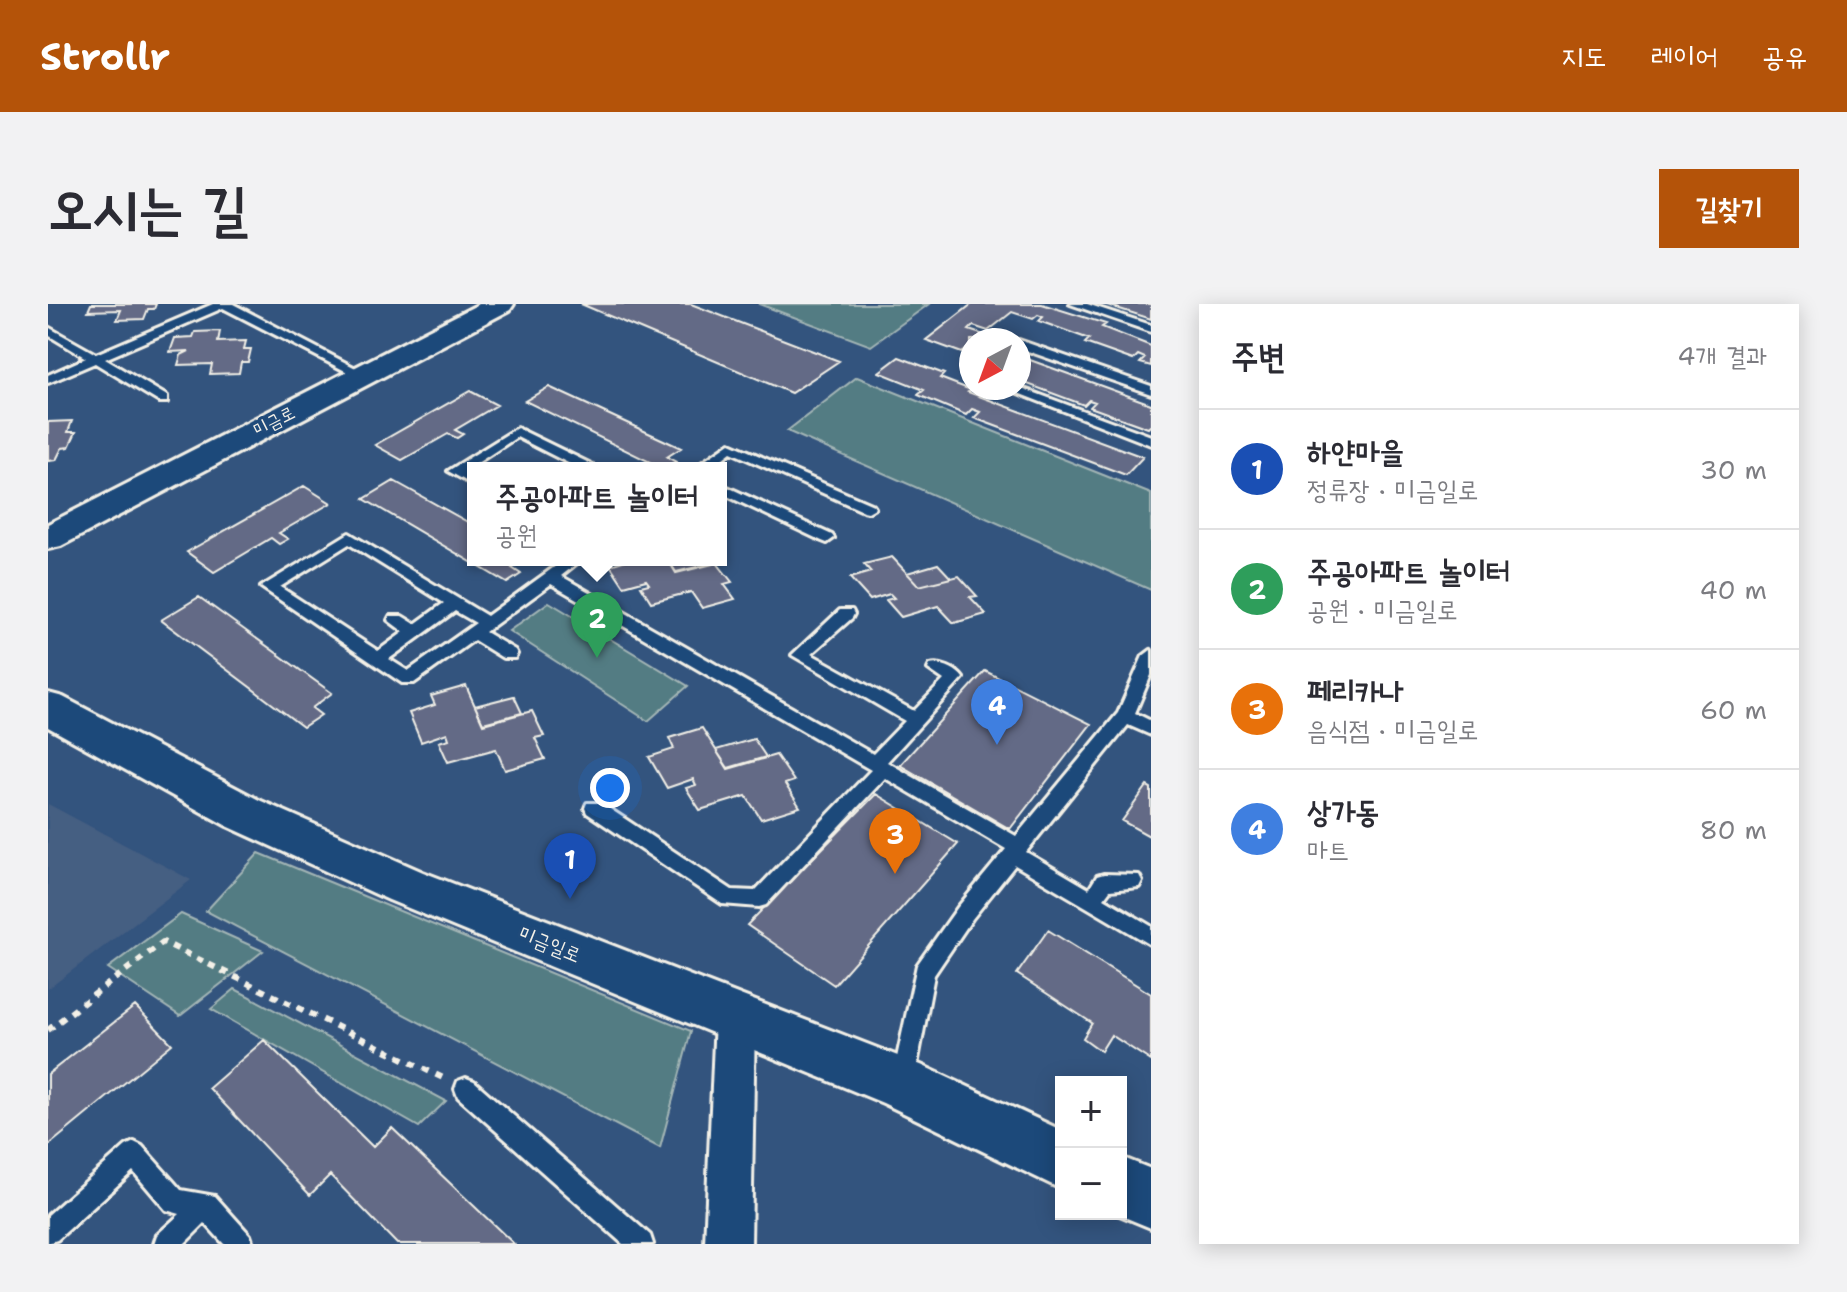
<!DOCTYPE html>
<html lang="ko">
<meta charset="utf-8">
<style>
body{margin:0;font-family:"Shantell Sans","Poor Story",sans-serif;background:#f2f2f3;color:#2b2b33}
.controls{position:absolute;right:24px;bottom:24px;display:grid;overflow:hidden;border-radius:0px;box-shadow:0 4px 20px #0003}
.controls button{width:72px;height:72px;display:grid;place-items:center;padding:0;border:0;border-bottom:2px solid #e1e1e2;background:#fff;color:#2b2b33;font:40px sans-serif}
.compass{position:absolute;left:911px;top:24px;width:72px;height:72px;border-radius:50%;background:#fff;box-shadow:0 4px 20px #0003;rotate:221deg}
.you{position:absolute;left:562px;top:484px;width:28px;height:28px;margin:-20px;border:6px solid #fff;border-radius:50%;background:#1a73e8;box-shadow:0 0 0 12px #1a73e833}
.badge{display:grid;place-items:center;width:52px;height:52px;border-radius:50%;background:#b45309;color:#fff;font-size:26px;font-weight:700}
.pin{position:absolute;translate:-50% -66px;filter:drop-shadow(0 2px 4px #0008)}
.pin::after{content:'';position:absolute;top:42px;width:28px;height:24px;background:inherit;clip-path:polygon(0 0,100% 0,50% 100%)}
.popup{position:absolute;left:419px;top:158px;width:260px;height:104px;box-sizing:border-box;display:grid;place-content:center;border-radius:0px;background:#fff;filter:drop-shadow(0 2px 6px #0005);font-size:26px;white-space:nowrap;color:#7c7c81}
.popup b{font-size:30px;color:#2b2b33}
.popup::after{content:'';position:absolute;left:50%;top:100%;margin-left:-16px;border:16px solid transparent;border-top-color:#fff}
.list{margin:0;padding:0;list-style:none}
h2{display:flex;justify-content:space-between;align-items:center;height:104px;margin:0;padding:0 32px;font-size:34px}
h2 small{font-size:26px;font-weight:400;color:#7c7c81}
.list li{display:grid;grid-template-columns:52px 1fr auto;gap:24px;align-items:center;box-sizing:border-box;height:120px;padding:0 32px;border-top:2px solid #e1e1e2}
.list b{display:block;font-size:30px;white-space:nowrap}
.list p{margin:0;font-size:26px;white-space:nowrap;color:#7c7c81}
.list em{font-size:26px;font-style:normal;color:#7c7c81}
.map{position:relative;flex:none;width:1103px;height:940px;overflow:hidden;border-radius:0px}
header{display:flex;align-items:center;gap:48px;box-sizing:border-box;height:112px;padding:0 40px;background:#b45309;color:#fff}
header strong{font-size:38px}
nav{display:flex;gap:44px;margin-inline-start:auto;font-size:28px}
.intro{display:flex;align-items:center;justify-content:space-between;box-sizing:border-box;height:192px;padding:0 48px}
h1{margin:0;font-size:56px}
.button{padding:20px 36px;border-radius:0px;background:#b45309;color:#fff;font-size:28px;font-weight:700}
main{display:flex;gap:48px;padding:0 48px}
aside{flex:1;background:#fff;border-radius:0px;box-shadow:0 4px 20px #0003}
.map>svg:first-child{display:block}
.built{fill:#455e82}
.green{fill:#537c83;stroke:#a4b6b6;stroke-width:2}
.building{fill:#636b86;stroke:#f4f1e8;stroke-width:2}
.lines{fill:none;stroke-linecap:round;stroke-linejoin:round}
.service-casing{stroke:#f4f1e8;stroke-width:6}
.minor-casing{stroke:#f4f1e8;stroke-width:6}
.tertiary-casing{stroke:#f4f1e8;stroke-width:6}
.secondary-casing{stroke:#f4f1e8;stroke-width:6}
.path{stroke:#f4f1e8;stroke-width:6;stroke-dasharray:7 7;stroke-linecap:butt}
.service{fill:#1f4a7a;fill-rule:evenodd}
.minor{fill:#1f4a7a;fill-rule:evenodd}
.tertiary{fill:#1f4a7a;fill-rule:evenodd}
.secondary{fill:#1f4a7a;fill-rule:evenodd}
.labels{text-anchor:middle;stroke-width:6;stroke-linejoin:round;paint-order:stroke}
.far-street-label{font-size:18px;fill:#f4f1e8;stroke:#1f4a7a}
.street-label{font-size:20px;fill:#f4f1e8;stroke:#1f4a7a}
</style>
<header>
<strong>Strollr</strong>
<nav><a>지도</a><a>레이어</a><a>공유</a></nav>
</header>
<div class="intro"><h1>오시는 길</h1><a class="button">길찾기</a></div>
<main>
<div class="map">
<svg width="1103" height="940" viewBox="0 0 1103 940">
<rect width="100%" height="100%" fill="#33547e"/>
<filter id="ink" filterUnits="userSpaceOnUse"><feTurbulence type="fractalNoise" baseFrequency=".0125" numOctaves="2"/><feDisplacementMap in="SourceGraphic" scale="16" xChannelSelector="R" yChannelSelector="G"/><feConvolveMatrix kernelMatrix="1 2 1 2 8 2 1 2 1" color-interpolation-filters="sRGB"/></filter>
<g filter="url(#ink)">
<!-- built -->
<path class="built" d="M0,500L143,576L0,685Z"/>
<!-- green -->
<path class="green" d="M711,0H881L823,42Z
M809,73L1103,190V286L739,127Z
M501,298L640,382L600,417L461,327Z
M211,549L643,727L612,844L158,607Z
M133,610L215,647L132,712L60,664Z
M187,685L398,797L371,823L163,705Z"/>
<!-- building -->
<path class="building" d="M43,0H108L106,5H100L96,15L69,16L73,6L40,7Z
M533,0H643L791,57L743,89Z
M924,0H994L1058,20L1054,23L1103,42V62L1092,59L1097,54L1090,51L1085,56L1037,39L1041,35L991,17L995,13L990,11L985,15L964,8L940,27L925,22L921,26L936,31L929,36H923V42L914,49L878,36Z
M1056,0H1103V15Z
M172,27L170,38L198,37L196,45H203L200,58H193L191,69L162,70L164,60L130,61L133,51L141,47L122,48L127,34L145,33L147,28Z
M971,52L1103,100V121L1100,124L1042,103L1047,98L1041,96L1036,101L974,78L971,75Z
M851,53L896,70L892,74L923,86L920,88L1095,153L1078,171L926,114L932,108L924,105L918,111L870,91L876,86L831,68Z
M501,83L633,144L619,153L628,158L614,164L477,97Z
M422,87L449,101L407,126L415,130L409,134L400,130L354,156L327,141Z
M24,117L20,128H28L21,143L14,144L8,156L0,157V118Z
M346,177L425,221V256H475L464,264L473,270L459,279L316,195Z
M256,182L283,199L231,229L240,235L231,240L223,234L166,268L139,248Z
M844,253L871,282L911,272L929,292L922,293L938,310L906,319L890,302L853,313L838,296L846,294L842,290L822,296L802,274L823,268L816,260Z
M578,256H620L628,269L669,259L684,278L676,280L687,295L654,304L643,288L603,298L593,282L601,280L598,276L576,282L562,261Z
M620,256H658L661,260L628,268Z
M890,260L903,274L871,282L859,269Z
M151,293L284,389L264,404L273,411L255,423L113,316Z
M937,367L1043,420L962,525L852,461Z
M418,382L435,420L484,407L496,432L487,434L497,455L457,466L448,445L400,458L391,438L401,435L399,429L373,438L361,409L387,401L383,392Z
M466,392L474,409L435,419L427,402Z
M654,424L680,465L728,451L746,477L737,480L752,503L713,515L698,492L652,506L638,484L648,481L645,475L619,484L601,453L626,445L621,434Z
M706,435L718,453L680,464L668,446Z
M1099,482L1103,484V533L1074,517Z
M828,490L910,540L786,681L699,621Z
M1000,626L1103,690V757L1063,731L1053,747L1035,734L1044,719L969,670Z
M87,702L124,740L0,842V770Z
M216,736L325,843L344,824L466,940H349L282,871L262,891L161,784Z"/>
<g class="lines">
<!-- service casing -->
<g class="service-casing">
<path id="service" d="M165,0H185L321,71L311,74L175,4L57,55L119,92V98H111L47,59L0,79V71L38,54L0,31V23L48,50Z
M1022,0H1039L1103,21V28Z
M971,36L1103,82V90L971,44Z
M923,60V73L915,70V64Z
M971,83L1103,132V141L957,84Z
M469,124L545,161L547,164H530L469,133L417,167L425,171V181L400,167Z
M682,139L825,201L827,204L820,208L815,207L683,148L662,164H646Z
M673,180L784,231L786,234L779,239L774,237L673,189Z
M301,229L439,312L516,256H533L513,272L825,450L857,417L744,351L792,306H804L806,310L804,314L763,350L866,407L896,376L880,365L882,361C892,358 909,365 915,374L839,458L968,532L1070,409L1095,352L1103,346V371L1087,409L1103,417V431L1080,421L978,548L1041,585L1049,572L1056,570L1091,571L1094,577L1091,583L1062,586L1056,594L1103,622V641L967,561L924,615L886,671L866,777L863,785L855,788L847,785L844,777L869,661L910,603L958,545L837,474L718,601L711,603L674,600L539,509L537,504L539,499H553L684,586L707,587L823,466L503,280L437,328L467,346L469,350L467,354H455L426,336L366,379H354L213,283ZM301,240L396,299L367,320L354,312H342L340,316L356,328L330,347L232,283ZM407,307L428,319L360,367L341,355Z
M418,774L426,777L602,931L605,940H575L410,793L407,785L410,777Z
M86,838L94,842L133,886L167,892L202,931L205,940H176L157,919L136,940H106L109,931L132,910L118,906L85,867L9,936L0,939V911L78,842Z"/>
</g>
<!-- minor casing -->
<g class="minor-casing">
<path id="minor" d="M687,696L701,702L707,715L703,940H657L667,715L673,702Z"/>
</g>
<!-- tertiary casing -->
<g class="tertiary-casing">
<path id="tertiary" d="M0,389L15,393L211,496L375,568L873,761L1013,826V885L835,799L341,596L179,522L0,423Z
M1073,853L1103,865V924L1069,910H1073Z"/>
</g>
<!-- secondary casing -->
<g class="secondary-casing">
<path id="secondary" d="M431,0H466L462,6L13,242L0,245V220Z"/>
</g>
<!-- path -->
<path class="path" d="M0,726L115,638L397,775"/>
<!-- service -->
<use href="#service" class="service"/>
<!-- minor -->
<use href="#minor" class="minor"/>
<!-- tertiary -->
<use href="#tertiary" class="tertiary"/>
<!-- secondary -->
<use href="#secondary" class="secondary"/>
</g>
</g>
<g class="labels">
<!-- far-street labels -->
<g class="far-street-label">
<text transform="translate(226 117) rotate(-27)" y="6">미금로</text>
</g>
<!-- street labels -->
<g class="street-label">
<text transform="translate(502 640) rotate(22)" y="7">미금일로</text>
</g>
</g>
</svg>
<div class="controls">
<button>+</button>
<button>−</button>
</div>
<svg class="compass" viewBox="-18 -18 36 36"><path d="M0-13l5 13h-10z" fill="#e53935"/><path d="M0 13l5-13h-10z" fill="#7c7c81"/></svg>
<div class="you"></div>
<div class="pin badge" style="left:522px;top:595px;background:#1a4fb4">1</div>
<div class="pin badge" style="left:549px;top:354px;background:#2e9e5b">2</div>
<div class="popup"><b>주공아파트 놀이터</b>공원</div>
<div class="pin badge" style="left:847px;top:570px;background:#e8710a">3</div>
<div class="pin badge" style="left:949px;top:441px;background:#3f7fe0">4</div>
</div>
<aside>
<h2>주변<small>4개 결과</small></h2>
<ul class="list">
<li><span class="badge" style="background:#1a4fb4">1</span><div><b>하얀마을</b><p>정류장 · 미금일로</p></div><em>30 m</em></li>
<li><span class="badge" style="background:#2e9e5b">2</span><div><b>주공아파트 놀이터</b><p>공원 · 미금일로</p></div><em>40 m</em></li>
<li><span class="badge" style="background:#e8710a">3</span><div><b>페리카나</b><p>음식점 · 미금일로</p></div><em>60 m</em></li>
<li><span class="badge" style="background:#3f7fe0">4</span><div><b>상가동</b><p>마트</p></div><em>80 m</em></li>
</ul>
</aside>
</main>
